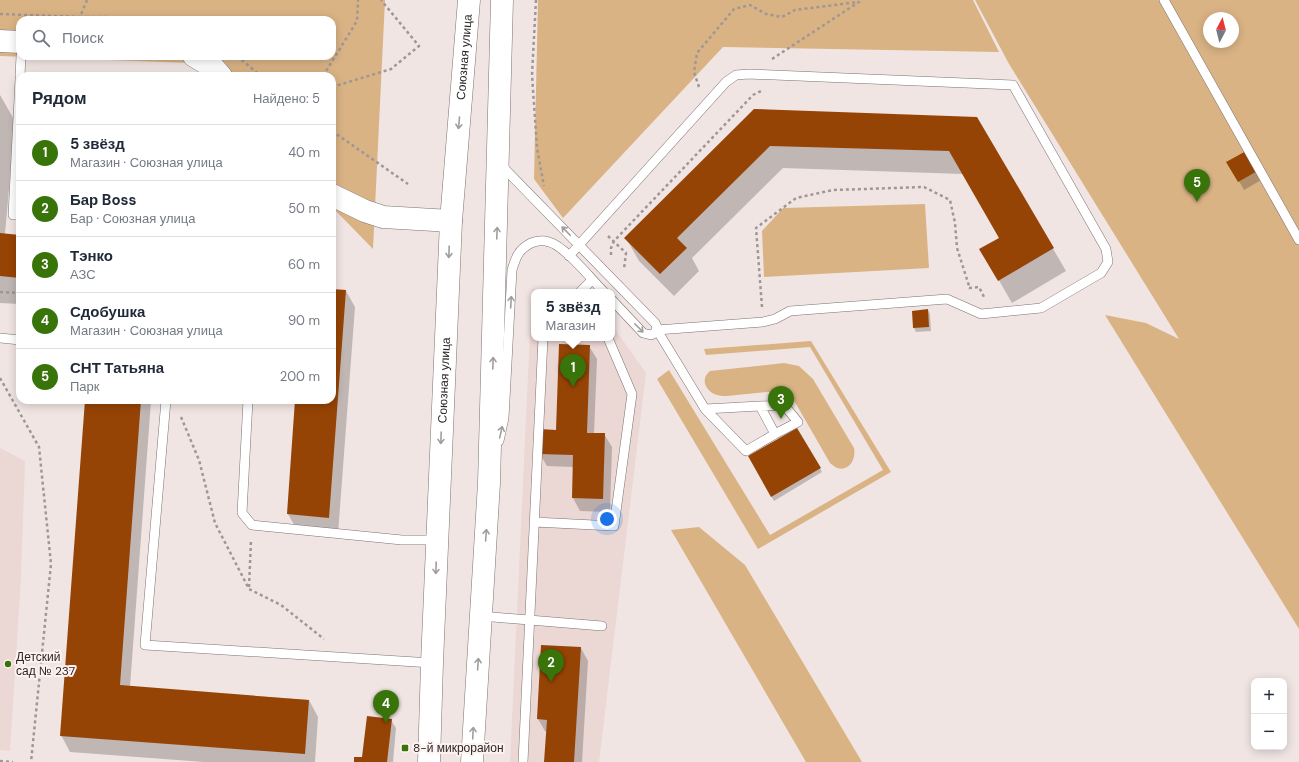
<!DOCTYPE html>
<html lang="ru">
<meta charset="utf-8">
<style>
body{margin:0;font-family:"DM Sans",sans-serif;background:#f2f2f3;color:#1f2937}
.controls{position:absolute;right:12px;bottom:12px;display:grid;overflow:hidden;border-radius:8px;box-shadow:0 2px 10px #0003}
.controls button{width:36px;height:36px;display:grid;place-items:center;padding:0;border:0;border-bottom:1px solid #e0e1e3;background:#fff;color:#1f2937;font:20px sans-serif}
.compass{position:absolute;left:1203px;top:12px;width:36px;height:36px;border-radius:50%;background:#fff;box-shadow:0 2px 10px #0003;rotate:7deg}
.you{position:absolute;left:607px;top:519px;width:14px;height:14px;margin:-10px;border:3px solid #fff;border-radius:50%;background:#1a73e8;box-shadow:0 0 0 6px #1a73e833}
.badge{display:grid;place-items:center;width:26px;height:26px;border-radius:50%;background:#387409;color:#fff;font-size:13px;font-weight:700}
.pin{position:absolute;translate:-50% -33px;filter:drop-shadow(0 1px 2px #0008)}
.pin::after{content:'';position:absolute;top:21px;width:14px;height:12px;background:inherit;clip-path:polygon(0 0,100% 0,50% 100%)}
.popup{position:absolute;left:531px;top:289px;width:84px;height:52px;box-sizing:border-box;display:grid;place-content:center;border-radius:8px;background:#fff;filter:drop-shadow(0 1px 3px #0005);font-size:13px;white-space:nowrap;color:#747a83}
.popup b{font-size:15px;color:#1f2937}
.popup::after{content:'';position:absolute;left:50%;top:100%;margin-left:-8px;border:8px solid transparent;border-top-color:#fff}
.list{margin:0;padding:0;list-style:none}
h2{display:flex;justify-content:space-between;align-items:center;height:52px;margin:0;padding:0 16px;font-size:17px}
h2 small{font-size:13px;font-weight:400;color:#747a83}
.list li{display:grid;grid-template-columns:26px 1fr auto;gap:12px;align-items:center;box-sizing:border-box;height:56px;padding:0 16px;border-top:1px solid #e0e1e3}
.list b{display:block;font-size:15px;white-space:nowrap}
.list p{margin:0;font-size:13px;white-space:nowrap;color:#747a83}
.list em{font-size:13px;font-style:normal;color:#747a83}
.icon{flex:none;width:22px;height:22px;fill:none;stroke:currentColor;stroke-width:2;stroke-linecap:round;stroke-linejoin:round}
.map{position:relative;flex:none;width:1299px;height:762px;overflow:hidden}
.search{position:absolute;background:#fff;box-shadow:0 2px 10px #0003;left:16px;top:16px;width:320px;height:44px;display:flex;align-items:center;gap:10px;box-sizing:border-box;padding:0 14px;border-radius:12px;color:#747a83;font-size:15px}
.panel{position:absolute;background:#fff;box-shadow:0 2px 10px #0003;left:16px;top:72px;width:320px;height:332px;border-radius:12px}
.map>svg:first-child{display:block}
.built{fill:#ebd7d4}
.green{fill:#dab385;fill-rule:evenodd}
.shadow{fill:#0003}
.building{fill:#964405}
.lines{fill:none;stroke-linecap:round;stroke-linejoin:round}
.lane-casing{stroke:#7c7271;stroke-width:10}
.secondary-casing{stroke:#7c7271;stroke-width:23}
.path{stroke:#9f9795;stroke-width:2.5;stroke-dasharray:3 3;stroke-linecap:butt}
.lane{stroke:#fff;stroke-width:9}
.secondary{stroke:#fff;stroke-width:22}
.oneway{stroke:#a09e9d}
.poi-dot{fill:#387409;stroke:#fef2f0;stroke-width:1.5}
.labels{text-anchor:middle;stroke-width:4;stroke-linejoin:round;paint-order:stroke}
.street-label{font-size:12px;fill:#2b2726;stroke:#fef2f0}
.poi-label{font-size:12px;fill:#2b2726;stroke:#fef2f0;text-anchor:start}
</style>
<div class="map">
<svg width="1299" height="762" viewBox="0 0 1299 762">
<rect width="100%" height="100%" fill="#f0e5e3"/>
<!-- built -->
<path class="built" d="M532,289L550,292H534V338H612V325L646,373L599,762H510Z
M0,448L25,461L21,578L10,751L0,750Z"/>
<!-- green -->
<path class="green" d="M0,0H385L373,249L332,207V76H204L191,63L0,56ZM20,20H332V56H20Z
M538,0H973L999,52L723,47L563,218L534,179Z
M975,0H1299V629L1105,315L1146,323L1179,339L1009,64ZM1209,18H1233V42H1209Z
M925,204L929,268L764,277L762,231L783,208Z
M811,341L891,472L758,549L657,379L669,370L770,535L883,470L810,347L706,355L704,349Z
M784,363L799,366L813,379L854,448C857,463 844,477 830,463L788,390L727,396C724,396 720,396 717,395C705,391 700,379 710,371Z
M699,527L745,565L862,762H806L671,530Z"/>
<!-- shadow -->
<path class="shadow" d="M0,95L15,121L5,234L20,236V304L0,303Z
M754,110L977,118L1066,271L1012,303L981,249L1000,238L963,174L783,168L692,258L699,271L674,296L639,261L626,238Z
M1247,151L1263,179L1244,190L1228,162Z
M332,290L346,291L355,307L338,534L297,530L288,514L296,400H332Z
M928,310L930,314L931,331L916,332L914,328Z
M589,346L597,359L594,434H604L612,447L610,512L580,511L573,498L574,467L547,466L540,454L557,431Z
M86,400H151V401L130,687L309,700L318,717L315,762H204L70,752L61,735Z
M797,430L822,472L774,501L749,457Z
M581,648L588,661L582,762H545L547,732L545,731L538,719Z
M391,720L396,728L393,762H355L363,758Z"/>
<!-- building -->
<path class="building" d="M754,109L977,117L1054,248L998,281L979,249L999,238L949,151L770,146L677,238L687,248L660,274L624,238Z
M1248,150L1259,170L1238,182L1226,162Z
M0,233L20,235V278L0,276Z
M332,289L346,290L329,518L287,514L295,400H332Z
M928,309L929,327L913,328L912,311Z
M559,344L590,345L587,433H605L603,499L572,498L573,455L539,454L540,429L556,430Z
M85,400H141L120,685L309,700L305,754L60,736Z
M797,428L821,468L771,497L748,456Z
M541,645L581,647L574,762H544L547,720L537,719Z
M367,716L392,719L387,762H354V757H362Z"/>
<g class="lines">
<!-- lane casing -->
<g class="lane-casing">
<path id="lane" d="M1164,0L1299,240
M20,76L21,56
M20,79L13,215H20
M500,164L655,323L657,327L655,333L651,335L643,333L612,300
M569,256L726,82L736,75L749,74L1013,85L1106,249L1108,262L1101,273L1041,308L981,314L947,299L790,311L775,319L763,322L657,330L705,409L760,406L775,434L746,451L705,409
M580,292L592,280
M0,338L20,340
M166,400L145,645L432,663
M248,400L242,513L252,525L402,540H437
M760,406L784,405L798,422L775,434
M499,441L504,418L512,270C516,257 518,250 531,243C536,241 543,240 549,242C565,246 591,279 604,292
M534,522L614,526L632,394L608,338
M481,616L602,626
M523,762L543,338"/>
</g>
<!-- secondary casing -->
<g class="secondary-casing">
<g id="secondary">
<path d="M0,41L20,42"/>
<path d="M194,56L214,68L221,76"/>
<path d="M332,195L365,211L383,217L451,221"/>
<path id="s1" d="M429,762L432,663L451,221L469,0"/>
<path d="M472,762L489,483L502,0"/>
</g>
</g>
<!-- path -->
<path class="path" d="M87,0L80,17H108L125,20
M536,0L532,75L537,148L544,186
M0,14L80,17V20
M237,56L261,76
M772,59L862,0
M323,76L357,21L358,0
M332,87L391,69L419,46L381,0
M699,87L694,72L697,53L734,9L750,5L766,14L782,17L795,10L858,2
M332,131L408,184
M608,236L626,253L624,269
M611,255V248L614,241L753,95L761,91
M969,288L979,287L984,297
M0,292L20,293
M762,307L756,228L796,198L833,190L924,187L950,200L955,223L957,248L970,289
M0,378L39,447L51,564L31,762
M181,417L199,460L215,523L249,589L281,605L324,639
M249,587L251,540
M0,761L13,762"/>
<!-- lane -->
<use href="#lane" class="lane"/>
<!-- secondary -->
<use href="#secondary" class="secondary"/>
</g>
<!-- one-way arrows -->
<defs><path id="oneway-shaft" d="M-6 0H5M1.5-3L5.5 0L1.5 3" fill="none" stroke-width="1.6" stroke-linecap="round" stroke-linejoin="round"/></defs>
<g class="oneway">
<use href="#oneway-shaft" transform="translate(459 123) rotate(95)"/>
<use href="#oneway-shaft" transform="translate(566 231) rotate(-134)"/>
<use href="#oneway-shaft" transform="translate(497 233) rotate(-88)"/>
<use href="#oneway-shaft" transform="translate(449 252) rotate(92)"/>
<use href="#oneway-shaft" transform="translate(511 302) rotate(-87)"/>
<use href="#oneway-shaft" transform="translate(639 328) rotate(45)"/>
<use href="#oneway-shaft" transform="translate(493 363) rotate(-88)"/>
<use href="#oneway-shaft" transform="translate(501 432) rotate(-77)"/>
<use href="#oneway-shaft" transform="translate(441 438) rotate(92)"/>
<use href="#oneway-shaft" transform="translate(486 535) rotate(-86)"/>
<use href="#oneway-shaft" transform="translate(436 568) rotate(92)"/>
<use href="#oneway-shaft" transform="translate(478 664) rotate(-86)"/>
<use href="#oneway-shaft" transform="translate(473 733) rotate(-87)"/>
</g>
<!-- markers -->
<g class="poi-dot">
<circle cx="8" cy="664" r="4"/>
<rect x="401" y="744" width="8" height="8" rx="2"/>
</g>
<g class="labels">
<!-- street labels -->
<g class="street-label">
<text dy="4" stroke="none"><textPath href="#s1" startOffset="706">Союзная улица</textPath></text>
<text dy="4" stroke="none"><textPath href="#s1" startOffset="382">Союзная улица</textPath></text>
</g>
<!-- poi labels -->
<g class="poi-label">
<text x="16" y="661">Детский<tspan x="16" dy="14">сад № 237</tspan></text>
<text x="413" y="752">8-й микрорайон</text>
</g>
</g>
</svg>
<div class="controls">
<button>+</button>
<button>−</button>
</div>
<svg class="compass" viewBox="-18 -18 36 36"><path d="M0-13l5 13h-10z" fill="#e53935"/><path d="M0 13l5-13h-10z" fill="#747a83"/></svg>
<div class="you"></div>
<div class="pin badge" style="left:573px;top:387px">1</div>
<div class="popup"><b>5 звёзд</b>Магазин</div>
<div class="pin badge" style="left:551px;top:682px">2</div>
<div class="pin badge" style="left:781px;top:419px">3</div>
<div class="pin badge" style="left:386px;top:723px">4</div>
<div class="pin badge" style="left:1197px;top:202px">5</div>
<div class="search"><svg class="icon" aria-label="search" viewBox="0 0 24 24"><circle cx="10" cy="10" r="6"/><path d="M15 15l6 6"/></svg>Поиск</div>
<section class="panel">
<h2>Рядом<small>Найдено: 5</small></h2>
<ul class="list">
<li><span class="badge">1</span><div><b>5 звёзд</b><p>Магазин · Союзная улица</p></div><em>40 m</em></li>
<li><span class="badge">2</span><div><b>Бар Boss</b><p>Бар · Союзная улица</p></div><em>50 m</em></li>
<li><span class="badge">3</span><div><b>Тэнко</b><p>АЗС</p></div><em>60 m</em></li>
<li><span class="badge">4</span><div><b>Сдобушка</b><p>Магазин · Союзная улица</p></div><em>90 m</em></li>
<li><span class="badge">5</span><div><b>СНТ Татьяна</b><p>Парк</p></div><em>200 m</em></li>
</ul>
</section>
</div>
